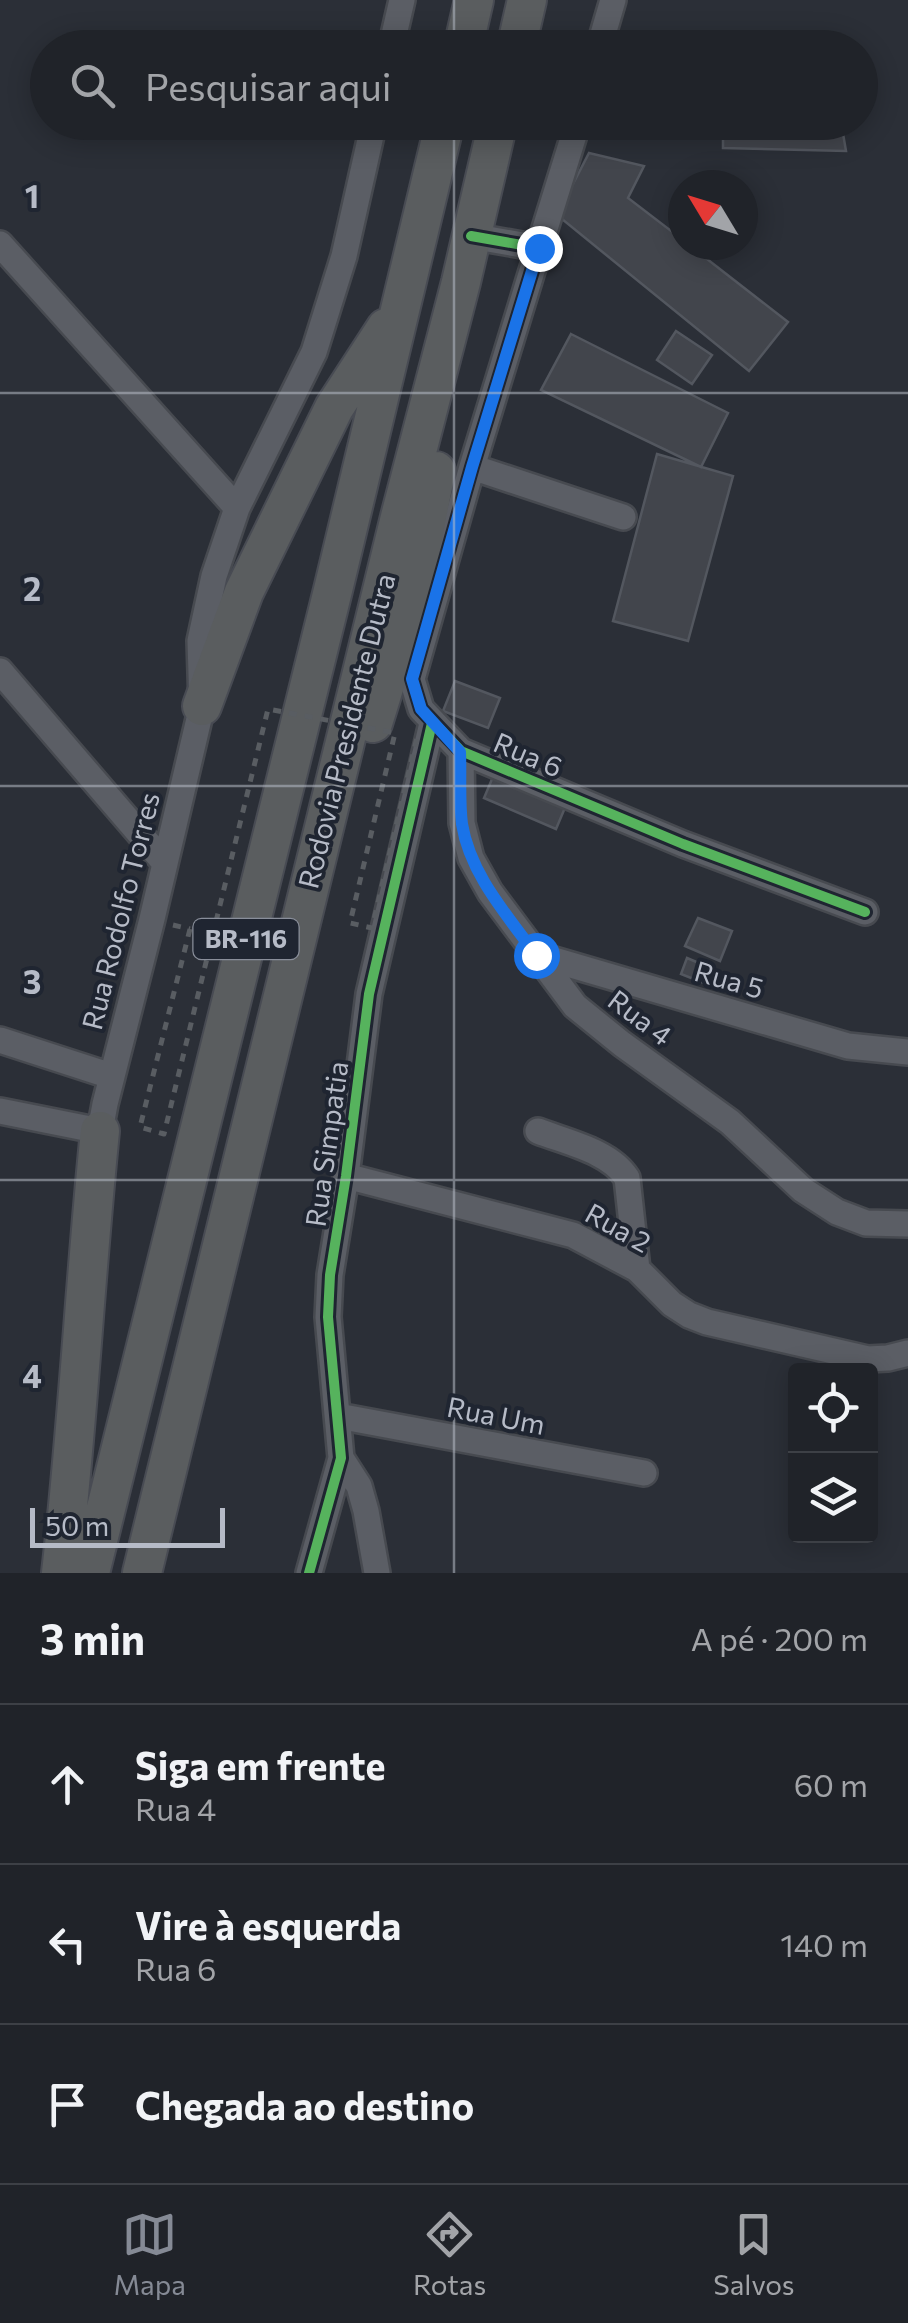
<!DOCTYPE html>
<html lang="pt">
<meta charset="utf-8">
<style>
body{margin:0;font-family:Commissioner,sans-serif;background:#282b31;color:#f1f3f6}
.controls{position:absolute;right:30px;bottom:30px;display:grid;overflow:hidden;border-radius:10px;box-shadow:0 5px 25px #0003}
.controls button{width:90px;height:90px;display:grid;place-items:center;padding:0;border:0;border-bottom:2px solid #3d4046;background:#202329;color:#f1f3f6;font:50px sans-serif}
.compass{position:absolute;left:668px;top:170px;width:90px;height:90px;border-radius:50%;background:#202329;box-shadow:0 5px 25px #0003;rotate:308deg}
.scale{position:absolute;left:30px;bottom:25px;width:195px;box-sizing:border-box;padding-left:10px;border:5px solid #b6bbc7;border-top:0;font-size:28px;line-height:35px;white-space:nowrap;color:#b6bbc7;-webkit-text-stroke:8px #1f2531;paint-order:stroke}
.stop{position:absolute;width:30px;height:30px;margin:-22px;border:8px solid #1a73e8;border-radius:50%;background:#fff}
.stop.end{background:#1a73e8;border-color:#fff;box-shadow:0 2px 10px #0008}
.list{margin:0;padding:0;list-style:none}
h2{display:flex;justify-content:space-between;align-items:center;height:130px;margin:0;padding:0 40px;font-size:42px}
h2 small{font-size:32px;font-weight:400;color:#a2a4a8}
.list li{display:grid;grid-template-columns:65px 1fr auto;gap:30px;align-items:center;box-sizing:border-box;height:160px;padding:0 40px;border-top:2px solid #3d4046}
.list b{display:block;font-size:38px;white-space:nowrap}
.list p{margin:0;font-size:32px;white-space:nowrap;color:#a2a4a8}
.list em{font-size:32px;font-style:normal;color:#a2a4a8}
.icon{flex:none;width:55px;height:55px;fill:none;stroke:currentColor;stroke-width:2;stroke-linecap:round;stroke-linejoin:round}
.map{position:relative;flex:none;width:908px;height:1573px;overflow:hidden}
.search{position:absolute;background:#202329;box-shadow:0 5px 25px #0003;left:30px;right:30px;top:30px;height:110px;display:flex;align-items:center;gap:25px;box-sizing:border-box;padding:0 35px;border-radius:55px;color:#a2a4a8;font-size:38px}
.sheet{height:610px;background:#202329}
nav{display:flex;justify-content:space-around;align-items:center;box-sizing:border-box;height:140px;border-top:2px solid #3d4046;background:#202329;font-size:28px;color:#a2a4a8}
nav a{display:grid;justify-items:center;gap:5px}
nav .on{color:#858a95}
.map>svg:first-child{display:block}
.building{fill:#42454c;stroke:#53575f;stroke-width:2.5}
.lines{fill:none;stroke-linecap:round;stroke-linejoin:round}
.minor-casing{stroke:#474a50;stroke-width:30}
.highway-casing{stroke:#484b53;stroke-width:42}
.path{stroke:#595d62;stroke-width:5;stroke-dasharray:8 8;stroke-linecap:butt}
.minor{stroke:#5b5e65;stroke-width:25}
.highway{stroke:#5a5d5f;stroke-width:38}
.path-bridge{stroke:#595d62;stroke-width:5;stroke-dasharray:8 8;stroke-linecap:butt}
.cycleway-casing{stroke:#1f2531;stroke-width:16}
.cycleway{stroke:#56b35d;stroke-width:10}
.route{stroke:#1a73e8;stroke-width:12}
.grid{fill:none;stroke:#b6bbc7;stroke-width:2.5;stroke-opacity:0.55}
.labels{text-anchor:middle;stroke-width:8;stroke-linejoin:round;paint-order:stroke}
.shield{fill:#1f2531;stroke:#898e9a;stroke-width:2.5}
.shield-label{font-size:25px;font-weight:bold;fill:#b6bbc7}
.street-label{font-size:28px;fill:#b6bbc7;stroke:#1f2531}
.grid-label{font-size:32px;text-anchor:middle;font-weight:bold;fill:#b6bbc7;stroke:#1f2531;stroke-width:8;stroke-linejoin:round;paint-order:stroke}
</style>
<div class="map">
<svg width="908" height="1573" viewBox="0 0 908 1573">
<rect width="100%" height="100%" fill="#2b2f37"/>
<!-- building -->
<path class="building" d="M723,122H841L846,151L723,148Z
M589,153L644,166L628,198L683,240V245H689L788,322L749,371L557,215Z
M676,331L712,355L692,384L657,360Z
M571,334L728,413L701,467L541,390Z
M657,454L733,476L688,641L613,621Z
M455,681L500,698L488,728L443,711Z
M495,772L567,803L556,829L484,798Z
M698,918L732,931L720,961L685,946Z
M687,958L713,969L706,984L681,974Z"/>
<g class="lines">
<!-- minor casing -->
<g class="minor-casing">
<path id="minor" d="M391,48L402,0
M599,48L613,0
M471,236L539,248L472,467L412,679L421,709L461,751L683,844L865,912
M0,244L237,508
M539,248L578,122
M472,467L623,517
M0,671L164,862
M461,751L462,823L471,858L490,892L575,1006L622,1044L730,1122L803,1190L837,1212L866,1223L908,1224
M537,955L848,1046L908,1052
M0,1040L111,1076
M0,1111L100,1131L105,1104L152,919L202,706L200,641L214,576L237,508L314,352L344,256L374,122
M538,1131C566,1142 610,1151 627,1178L637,1269
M346,1176L573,1235L637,1269L672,1304L689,1315L707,1322L868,1359L888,1358L908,1353
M338,1416L644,1473
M341,1458L359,1486L366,1511L377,1573
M309,1573L341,1458L328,1317L330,1275L346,1176L369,994L432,723"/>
</g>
<!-- highway casing -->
<g class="highway-casing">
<path id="highway" d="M463,48L474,0
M516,48L527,0
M202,706L244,592L334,408L386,328
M373,723L409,607L436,471
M61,1573C78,1426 85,1278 100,1131
M90,1573L333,590L445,122
M142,1573L400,517L461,282L498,122"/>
</g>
<!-- path -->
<path class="path" d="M173,925L190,929"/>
<!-- minor -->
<use href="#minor" class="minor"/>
<!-- highway -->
<use href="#highway" class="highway"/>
<!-- path-bridge -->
<path class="path-bridge" d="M190,929L140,1127L164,1134L268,709L395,733L350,923L372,928L417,737"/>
<!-- cycleway casing -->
<g class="cycleway-casing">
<path id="cycleway" d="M471,236L539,248L472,467L412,679L421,709L461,751L683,844L865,912
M309,1573L341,1458L328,1317L330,1275L346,1176L369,994L432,723"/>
</g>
<!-- cycleway -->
<use href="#cycleway" class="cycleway"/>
</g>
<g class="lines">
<!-- route -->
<path class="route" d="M536,955C507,915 470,874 462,824C459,801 461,775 460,752L421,709L412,679L472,467L539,248"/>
</g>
<!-- grid -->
<path class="grid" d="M454,0V48M454,122V1573M0,393H908M0,786H908M0,1180H908"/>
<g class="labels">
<!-- shield labels -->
<rect class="shield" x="193.5" y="919" width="105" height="40" rx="8"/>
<g class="shield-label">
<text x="246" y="948">BR-116</text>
</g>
<!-- street labels -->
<g class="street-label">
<text transform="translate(347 731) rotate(-76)" y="10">Rodovia Presidente Dutra</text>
<text transform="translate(528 755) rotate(23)" y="10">Rua 6</text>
<text transform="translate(121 911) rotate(-76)" y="10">Rua Rodolfo Torres</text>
<text transform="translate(729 980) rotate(16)" y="10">Rua 5</text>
<text transform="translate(640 1018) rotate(37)" y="10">Rua 4</text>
<text transform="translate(327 1144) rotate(-82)" y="10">Rua Simpatia</text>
<text transform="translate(618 1228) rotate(29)" y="10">Rua 2</text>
<text transform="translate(496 1416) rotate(11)" y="10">Rua Um</text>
</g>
</g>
<g class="grid-label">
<text x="32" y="208">1</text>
<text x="32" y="601">2</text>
<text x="32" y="994">3</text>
<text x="32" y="1388">4</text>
</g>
</svg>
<div class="controls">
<button><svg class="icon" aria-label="locate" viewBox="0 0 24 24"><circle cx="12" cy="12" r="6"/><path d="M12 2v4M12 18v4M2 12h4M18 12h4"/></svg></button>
<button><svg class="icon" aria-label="layers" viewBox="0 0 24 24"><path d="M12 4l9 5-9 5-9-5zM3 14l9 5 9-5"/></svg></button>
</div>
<svg class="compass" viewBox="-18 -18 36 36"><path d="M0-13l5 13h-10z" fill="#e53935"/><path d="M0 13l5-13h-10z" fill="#a2a4a8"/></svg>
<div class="scale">50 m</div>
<div class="stop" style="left:536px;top:955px"></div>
<div class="stop end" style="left:539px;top:248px"></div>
<div class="search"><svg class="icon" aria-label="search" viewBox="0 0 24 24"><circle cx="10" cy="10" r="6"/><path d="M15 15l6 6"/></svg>Pesquisar aqui</div>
</div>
<section class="sheet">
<h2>3 min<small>A pé · 200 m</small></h2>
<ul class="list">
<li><svg class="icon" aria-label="ahead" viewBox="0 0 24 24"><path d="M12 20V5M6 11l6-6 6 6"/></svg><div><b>Siga em frente</b><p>Rua 4</p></div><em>60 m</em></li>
<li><svg class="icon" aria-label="left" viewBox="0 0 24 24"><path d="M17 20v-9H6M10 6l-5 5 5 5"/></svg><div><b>Vire à esquerda</b><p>Rua 6</p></div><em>140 m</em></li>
<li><svg class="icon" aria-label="arrive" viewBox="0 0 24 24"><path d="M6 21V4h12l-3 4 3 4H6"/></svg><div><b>Chegada ao destino</b></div></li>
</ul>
</section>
<nav>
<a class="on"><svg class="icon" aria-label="map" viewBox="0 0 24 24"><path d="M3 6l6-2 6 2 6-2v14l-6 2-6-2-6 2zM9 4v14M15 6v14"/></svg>Mapa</a>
<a><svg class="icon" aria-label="directions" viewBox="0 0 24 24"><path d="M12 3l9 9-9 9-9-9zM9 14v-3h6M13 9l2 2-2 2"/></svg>Rotas</a>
<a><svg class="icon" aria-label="saved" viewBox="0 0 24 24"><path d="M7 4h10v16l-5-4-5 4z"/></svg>Salvos</a>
</nav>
